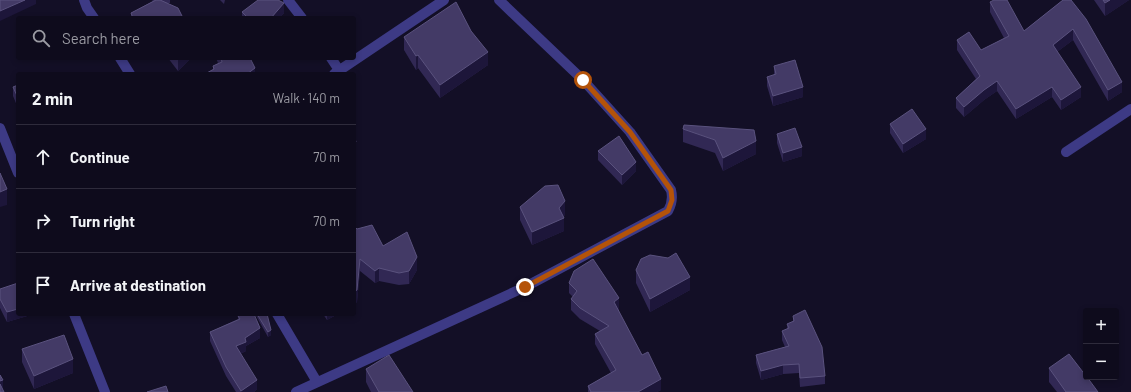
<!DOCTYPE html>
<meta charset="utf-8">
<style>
body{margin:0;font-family:Barlow,sans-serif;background:#171425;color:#f1f3f6}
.controls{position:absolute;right:12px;bottom:12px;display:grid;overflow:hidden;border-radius:4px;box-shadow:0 2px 6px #0003}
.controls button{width:36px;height:36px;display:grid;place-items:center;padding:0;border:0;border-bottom:1px solid #2e2b3b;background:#0e0b1c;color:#f1f3f6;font:20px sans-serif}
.stop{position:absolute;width:12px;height:12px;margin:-9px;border:3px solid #b45309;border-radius:50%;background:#fff}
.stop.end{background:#b45309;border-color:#fff;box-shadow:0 1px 4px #0008}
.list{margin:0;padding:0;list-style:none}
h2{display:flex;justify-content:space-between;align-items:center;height:52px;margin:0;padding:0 16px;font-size:17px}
h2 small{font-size:13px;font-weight:400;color:#9b9ba3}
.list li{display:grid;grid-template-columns:26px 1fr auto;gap:12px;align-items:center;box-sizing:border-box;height:64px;padding:0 16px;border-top:1px solid #2e2b3b}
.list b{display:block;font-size:15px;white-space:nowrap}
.list em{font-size:13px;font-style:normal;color:#9b9ba3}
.icon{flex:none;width:22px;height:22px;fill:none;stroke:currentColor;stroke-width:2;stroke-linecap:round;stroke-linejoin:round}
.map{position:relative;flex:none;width:1131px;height:392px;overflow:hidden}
.search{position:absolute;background:#0e0b1c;box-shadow:0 2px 6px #0003;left:16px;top:16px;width:340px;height:44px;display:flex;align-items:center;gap:10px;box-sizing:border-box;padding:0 14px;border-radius:4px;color:#9b9ba3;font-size:15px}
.panel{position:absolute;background:#0e0b1c;box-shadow:0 2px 6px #0003;left:16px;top:72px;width:340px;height:244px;border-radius:4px}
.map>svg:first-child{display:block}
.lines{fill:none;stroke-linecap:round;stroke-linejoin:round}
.minor{stroke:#3d3a85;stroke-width:10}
.wall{fill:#312854}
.shaded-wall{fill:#1d163a}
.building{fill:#433a66;stroke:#5a527e}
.route{stroke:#b45309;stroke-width:5}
</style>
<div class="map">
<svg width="1131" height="392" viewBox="0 0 1131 392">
<rect width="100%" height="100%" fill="#130f26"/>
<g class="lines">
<!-- minor -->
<path class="minor" d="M84,0L87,8L94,18
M288,0L302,18
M120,58L130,74
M331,58L339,70
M334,74L444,0
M0,128L18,173
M1066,152L1131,109
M74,314L105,392
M277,314L317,382
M296,392L525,287L668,211C672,204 673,198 671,190L630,132L583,80L499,0"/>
</g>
<!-- wall -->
<path class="wall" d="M152,0H170V3H166L183,18H131V13L153,1Z
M220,0H225L224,4Z
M1063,0L1122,92L1108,101L1073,40L1057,52L1081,97L1061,110L1052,97L1016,119L997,91L984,100L964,117L956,108V98L976,79L957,50V40L981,50L1004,38L990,12V2L1024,31Z
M1094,0H1129L1105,16Z
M242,12L284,13L279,18H242Z
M404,37L488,65L440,98L418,68L416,70L404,50Z
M168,58H191L178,71Z
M216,58H250L255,74L213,70V66L218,63Z
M774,66L803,97L773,106L767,86V77L774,75Z
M18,85V108L13,96V87Z
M890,124L926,139L903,153L890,133Z
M683,129L756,154L723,171L715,153L683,142Z
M777,134L802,156L783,162L777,143Z
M598,151L636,171L622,185L598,160Z
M520,207L565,215L563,216L564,231L532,245L520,220Z
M354,226L357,229L383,246L417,270L409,284L399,285L379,281L375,283L360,271L357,302L354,304Z
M636,270L690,290L650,312L636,283Z
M569,283L619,309L618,310L661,390L657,392H588V386L611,373L595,344V334L600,331L580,319L571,310V299L573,297L569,293Z
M0,289L18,314H34L7,322L0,308Z
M255,314H267L271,335L268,337Z
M323,314H338L327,320Z
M238,316L260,338L246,346V351L240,354L257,389L254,392H236L226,376L210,341V332L238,319Z
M793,316L825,376V384L800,387L799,373L783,374L761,380L756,363V355L785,347L782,340V331L787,329V324L793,321Z
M22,349L73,373L34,389L22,362Z
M1049,368L1098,392H1057L1049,382Z
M366,369L413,392H371L366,382Z"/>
<!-- shaded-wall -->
<path class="shaded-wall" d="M25,0H36V4L0,21V11Z
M1110,0H1129L1105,16V3Z
M284,3V13L279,18H271Z
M1073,29V40L1053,55V45Z
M488,52V65L440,98V85Z
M418,55V68L416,70V56Z
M179,58H191L178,71V59Z
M255,68V74H247Z
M997,81V91L984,100L964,117V107L984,90Z
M1122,82V92L1108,101V90Z
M803,87V97L773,106V96Z
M1052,87V97L1016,119V109Z
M1081,87V97L1061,110V100Z
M926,129V139L903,153V144Z
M756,141V154L723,171V158Z
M356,142V156H354V143Z
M802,147V156L783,162V153Z
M636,162V171L622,185V175Z
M7,189V205L0,207V192Z
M565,201V215L561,219L564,218V231L532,245V232L559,208Z
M417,257V270L409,284V271Z
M360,259V271L357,302L354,304V292Z
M379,268V281L375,283V271Z
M690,277V290L650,312V299Z
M619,298V309L614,313V302Z
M18,309V314H34L7,322V312Z
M327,314H338L327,320Z
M260,328V338L246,346V351L236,356V346L245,338Z
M271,330V335L268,337V332Z
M73,359V373L34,389V376Z
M783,365V374L761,380V371Z
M661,379V390L657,392H638Z
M3,380V391L0,392V381Z
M257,380V389L254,392H241V391Z"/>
<!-- building -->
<path class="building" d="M0,0H25L0,11Z
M156,0H160L178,8L183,18H133L131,13Z
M258,0H278L284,3L271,18H248L242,12Z
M994,0H1007L1024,31L1063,0H1071L1086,19L1122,82L1108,90L1073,29L1053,45L1081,87L1061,100L1052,87L1016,109L997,81L984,90L964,107L956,98L980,76L957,40L969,32L981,50L1009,36L990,2Z
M1103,0H1110L1105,3Z
M456,2L471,31L488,52L440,85L418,55L416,56L404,37Z
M221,58H250L255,68L247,74H205L214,69L213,66L222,62Z
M795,60L803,87L773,96L767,77L776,74L774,66Z
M18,85V98L13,87Z
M912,109L926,129L903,144L890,124Z
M684,125L754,130L756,141L723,158L715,140L683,129Z
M795,128L802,147L783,153L777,134Z
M354,135L356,142L354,143Z
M619,136L636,162L622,175L598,151Z
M0,173L7,189L0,192Z
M558,185L565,201L559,208L564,218L532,232L520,207L545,186Z
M372,225L383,246L407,232L417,257L409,271L399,273L379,268L375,271L360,259L357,290L354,292V226L357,229Z
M676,253L690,277L650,299L636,270L641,259L650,255L668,258Z
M593,259L619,298L614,302L642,355L648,352L661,379L638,392H591L588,386L616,370L595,334L609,326L580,308L571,299L577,291L569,283L574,271Z
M18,283V309L7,312L0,299V289Z
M805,310L822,347L825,376L800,378L799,364L783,365L761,371L756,355L789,346L782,331L789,328L787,324L794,321L793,316Z
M244,314H254L260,328L245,338L246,342L236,346L257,380L241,391L226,367L210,332L240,319L238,316Z
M257,314H267L271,330L268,332Z
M64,335L73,359L34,376L22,349Z
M1069,354L1086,376V377H1087L1098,392H1066L1049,368Z
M389,355L413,392H379L366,369Z
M0,375L3,380L0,381Z
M0,384L4,392H0Z
M166,386L168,392H147Z"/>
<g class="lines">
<!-- route -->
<path class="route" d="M525,287L668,211L672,200L671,190L630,132L583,80"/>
</g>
</svg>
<div class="controls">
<button>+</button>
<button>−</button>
</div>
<div class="stop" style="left:583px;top:80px"></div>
<div class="stop end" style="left:525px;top:287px"></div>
<div class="search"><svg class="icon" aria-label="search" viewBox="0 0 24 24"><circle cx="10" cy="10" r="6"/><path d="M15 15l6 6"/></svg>Search here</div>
<section class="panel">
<h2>2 min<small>Walk · 140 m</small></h2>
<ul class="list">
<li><svg class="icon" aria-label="ahead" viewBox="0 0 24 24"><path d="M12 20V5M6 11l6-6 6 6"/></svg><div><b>Continue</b></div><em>70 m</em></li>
<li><svg class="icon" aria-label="right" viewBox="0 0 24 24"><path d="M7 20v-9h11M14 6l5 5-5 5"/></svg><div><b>Turn right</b></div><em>70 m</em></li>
<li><svg class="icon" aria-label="arrive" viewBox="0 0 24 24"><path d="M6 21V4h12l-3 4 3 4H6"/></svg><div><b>Arrive at destination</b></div></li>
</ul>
</section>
</div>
